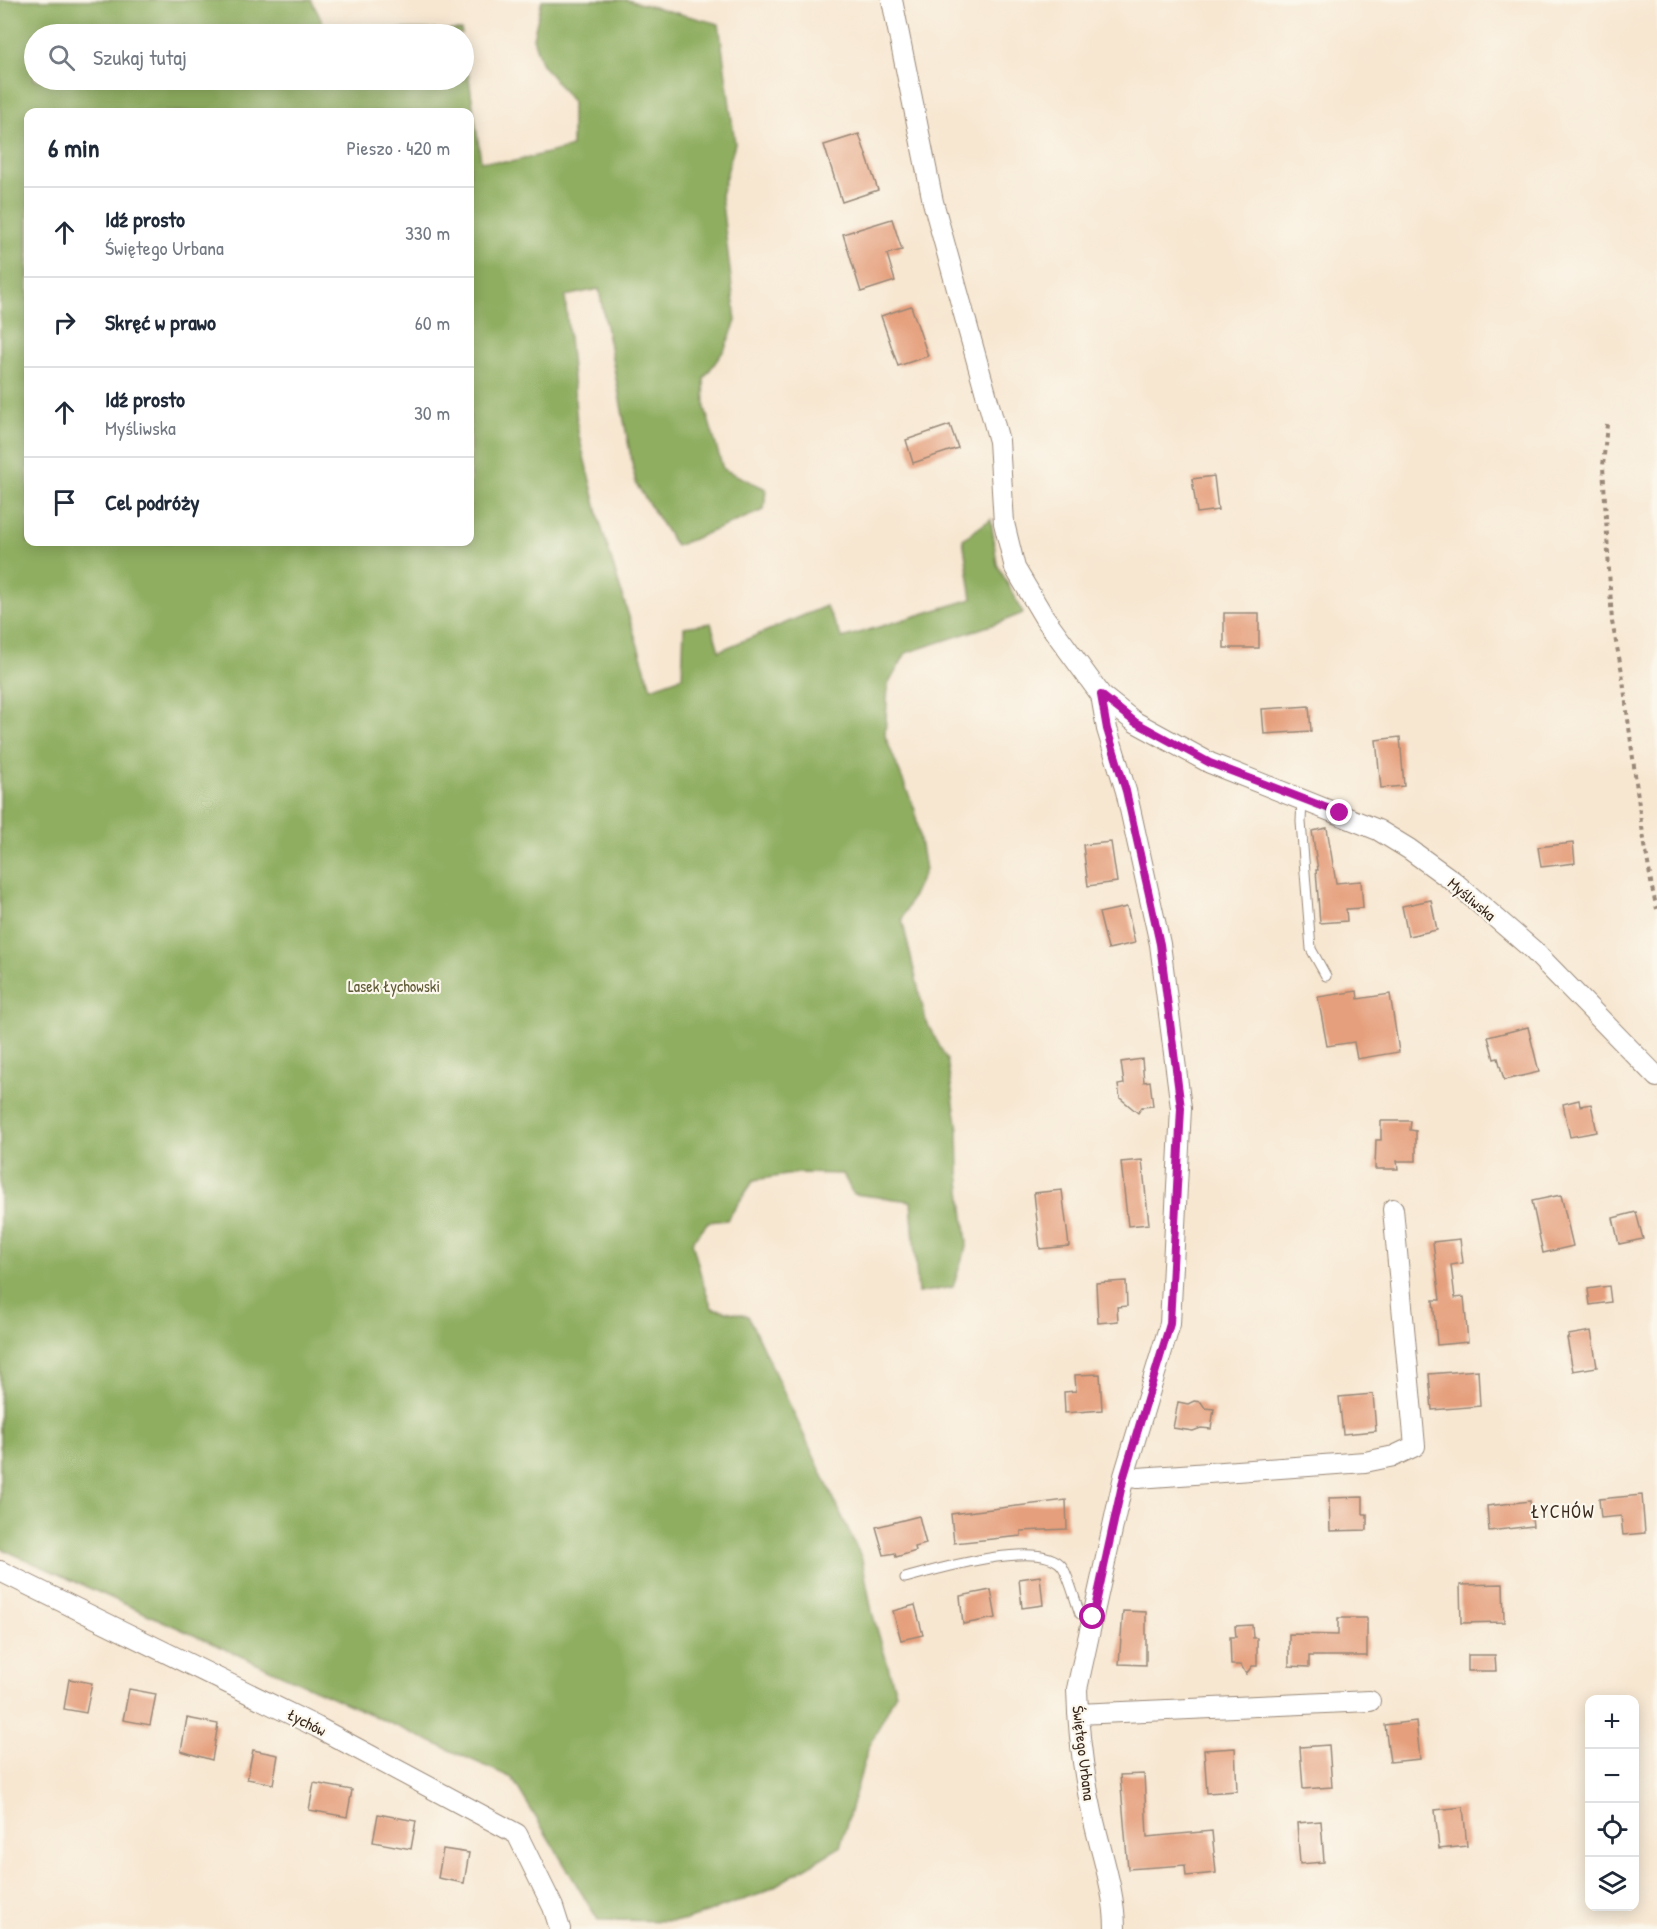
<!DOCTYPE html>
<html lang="pl">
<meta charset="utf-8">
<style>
body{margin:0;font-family:"Patrick Hand",sans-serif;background:#f2f2f3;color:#1f2937}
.controls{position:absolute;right:18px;bottom:18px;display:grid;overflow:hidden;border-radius:12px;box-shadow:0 3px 15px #0003}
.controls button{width:54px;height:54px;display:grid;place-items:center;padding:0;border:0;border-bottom:2px solid #e0e1e3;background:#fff;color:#1f2937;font:30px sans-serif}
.stop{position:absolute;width:18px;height:18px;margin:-14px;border:4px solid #b5179e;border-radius:50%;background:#fff}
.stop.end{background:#b5179e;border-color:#fff;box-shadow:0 2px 6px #0008}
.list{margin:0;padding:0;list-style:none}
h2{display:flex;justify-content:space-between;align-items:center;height:78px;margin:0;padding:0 24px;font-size:26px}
h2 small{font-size:20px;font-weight:400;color:#747a83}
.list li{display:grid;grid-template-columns:39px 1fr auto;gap:18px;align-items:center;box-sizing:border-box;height:90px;padding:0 24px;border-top:2px solid #e0e1e3}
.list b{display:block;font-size:22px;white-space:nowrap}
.list p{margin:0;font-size:20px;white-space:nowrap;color:#747a83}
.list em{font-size:20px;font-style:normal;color:#747a83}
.icon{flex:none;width:33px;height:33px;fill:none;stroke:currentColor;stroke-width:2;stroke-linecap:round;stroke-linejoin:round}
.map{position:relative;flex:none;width:1657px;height:1929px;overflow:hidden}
.search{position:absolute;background:#fff;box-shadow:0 3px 15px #0003;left:24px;top:24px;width:450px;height:66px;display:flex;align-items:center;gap:15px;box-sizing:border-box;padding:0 21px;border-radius:33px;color:#747a83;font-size:22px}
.panel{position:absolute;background:#fff;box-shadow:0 3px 15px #0003;left:24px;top:108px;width:450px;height:438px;border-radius:12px}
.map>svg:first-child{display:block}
.forest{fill:#8fae61;stroke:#656c40;stroke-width:1.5;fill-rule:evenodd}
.building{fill:#e59f7b}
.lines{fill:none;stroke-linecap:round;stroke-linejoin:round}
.service-casing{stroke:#998878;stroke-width:11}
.minor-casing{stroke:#998878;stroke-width:22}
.path{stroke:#998878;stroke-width:4;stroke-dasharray:4.5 4.5;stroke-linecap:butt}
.service{stroke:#fff;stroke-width:9}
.minor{stroke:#fff;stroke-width:20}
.route{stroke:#b5179e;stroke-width:8}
.labels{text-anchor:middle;stroke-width:4.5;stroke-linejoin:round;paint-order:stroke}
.street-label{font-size:16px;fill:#3b2a1e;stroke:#fbf7ec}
.park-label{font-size:16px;fill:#5f5a36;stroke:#fbf7ec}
.neighbourhood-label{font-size:18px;letter-spacing:1.5px;fill:#3b2a1e;stroke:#fbf7ec}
</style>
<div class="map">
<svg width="1657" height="1929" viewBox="0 0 1657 1929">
<rect width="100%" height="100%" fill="#fbf7ec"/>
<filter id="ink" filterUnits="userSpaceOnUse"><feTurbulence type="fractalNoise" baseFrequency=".0167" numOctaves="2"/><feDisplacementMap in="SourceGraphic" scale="12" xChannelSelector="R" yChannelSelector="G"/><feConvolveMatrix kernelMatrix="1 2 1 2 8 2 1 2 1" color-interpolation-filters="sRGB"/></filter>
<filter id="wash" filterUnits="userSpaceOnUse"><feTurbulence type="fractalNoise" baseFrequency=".008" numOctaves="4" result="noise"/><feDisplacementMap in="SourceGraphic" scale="24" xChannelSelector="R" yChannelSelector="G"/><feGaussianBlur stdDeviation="1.35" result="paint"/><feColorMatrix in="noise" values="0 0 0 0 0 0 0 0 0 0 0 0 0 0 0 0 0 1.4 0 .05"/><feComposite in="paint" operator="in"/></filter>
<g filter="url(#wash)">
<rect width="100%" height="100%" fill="#f7e7d1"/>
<!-- forest -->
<path class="forest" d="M0,0H311L329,34H34V80H353L356,85L359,80H464V44L481,161L511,162L572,147V102L541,63L533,38L542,0H627L719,24L735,143L721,195L736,321L725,349L704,378L705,408L723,469L766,489L764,510L676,546L636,484L599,289L565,296L578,432L601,526L651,688L682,677L684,627L711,623L719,651L826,606L842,638L972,599L963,539L991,519L997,564L1023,613L1001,622L906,653L888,685L885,736L915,810L925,870L902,919L926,1021L947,1060L958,1129L959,1172L967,1244L953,1287L918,1293L911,1201L853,1194L843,1174L799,1173L754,1180L727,1220L708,1222L692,1242L703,1283L712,1308L748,1316L862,1559L872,1612L896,1693L868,1749L840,1847L763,1893L683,1921L598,1920L512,1778L0,1548ZM28,112H470V542H28Z
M379,29L461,30L462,34H376Z"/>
<g id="blocks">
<!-- building -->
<path class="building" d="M859,134L878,190L842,202L824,145Z
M892,219L902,250L887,254L895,281L861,292L843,234Z
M911,306L928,356L898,366L881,316Z
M950,425L958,448L913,463L906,440Z
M1214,476L1218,510L1197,513L1192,479Z
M1224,613H1259V648H1224Z
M1309,706L1311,731L1264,734L1262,709Z
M1400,737L1404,786L1381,788L1376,740Z
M1327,828L1336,883L1361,881L1363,908L1346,909L1347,921L1320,923L1316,870H1318L1312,831Z
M1111,842L1117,882L1088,886L1083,845Z
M1573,843L1575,863L1541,867L1538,847Z
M1431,900L1437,930L1408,936L1402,906Z
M1127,907L1135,943L1108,949L1099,913Z
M1357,991L1358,999L1390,994L1399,1052L1357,1059L1354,1042L1327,1046L1318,997Z
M1528,1027L1539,1072L1504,1080L1498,1058L1494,1059L1488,1037Z
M1142,1059L1144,1082L1150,1081L1153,1106L1142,1107L1138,1113L1120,1098L1118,1085L1124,1084L1121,1062Z
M1579,1100L1580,1106L1591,1104L1597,1132L1570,1137L1563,1104Z
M1381,1121H1411L1410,1130L1416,1131V1161H1397L1398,1169H1375L1376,1140H1381Z
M1142,1160L1149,1224L1128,1226L1121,1162Z
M1062,1190L1069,1246L1040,1249L1034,1193Z
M1561,1195L1573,1246L1543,1253L1532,1201Z
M1636,1212L1643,1239L1619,1244L1613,1218Z
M1460,1239L1463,1263L1451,1265L1455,1298L1464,1297L1468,1342L1437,1345L1433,1300H1440L1433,1242Z
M1126,1281L1127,1306L1117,1307L1118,1321L1098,1323L1096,1283Z
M1609,1286L1611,1302L1590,1305L1588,1289Z
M1591,1331L1597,1367L1573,1371L1567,1338H1569L1568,1335Z
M1478,1370L1480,1406L1432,1410L1429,1374Z
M1100,1374L1102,1410L1065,1413L1064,1392L1076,1391L1075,1375Z
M1373,1394L1376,1431L1343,1434L1339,1397Z
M1194,1401L1201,1402L1205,1408L1214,1409L1211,1429L1201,1428L1193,1431L1173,1428L1178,1402L1188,1404Z
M1642,1495L1645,1533L1623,1535L1621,1516L1601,1518L1599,1499Z
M1363,1497V1514H1367V1530L1330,1531L1329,1498Z
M1066,1500L1067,1529L1021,1531V1536L954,1543L951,1514Z
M1530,1501L1533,1526L1489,1531L1487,1506Z
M919,1516L926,1544L915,1547L916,1551L896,1557L895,1553L884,1555L876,1527Z
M1040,1576L1043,1605L1022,1608L1019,1579Z
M1503,1584L1504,1622L1461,1623L1460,1585Z
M991,1590L996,1618L963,1624L960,1596Z
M915,1605L923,1635L901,1640L893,1611Z
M1123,1611L1146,1612V1665L1119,1664Z
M1338,1618H1367V1656H1309V1667L1289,1666V1634L1338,1635Z
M1252,1625L1253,1638H1257V1666H1252L1246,1674L1241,1665H1231L1230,1637H1236L1235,1626Z
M1468,1655H1495L1496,1671H1468Z
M69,1679L92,1683L86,1713L64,1709Z
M129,1689L156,1694L150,1725L123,1720Z
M187,1718L218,1724L212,1760L181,1751Z
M1416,1721L1420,1759L1390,1762L1385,1725Z
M1329,1745L1332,1787L1303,1789L1300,1747Z
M1235,1748L1237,1791L1207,1793L1204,1750Z
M253,1750L278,1755L273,1784L247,1779Z
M1144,1774L1147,1837L1212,1831L1216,1873L1186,1876L1185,1865L1128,1869L1120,1775Z
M314,1783L352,1790L347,1817L309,1810Z
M1463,1807L1467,1846L1439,1849L1435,1810Z
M378,1814L416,1821L411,1849L373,1842Z
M1321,1821L1324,1862L1300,1864L1297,1823Z
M443,1849L469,1853L464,1883L438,1878Z"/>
</g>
</g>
<g filter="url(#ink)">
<use href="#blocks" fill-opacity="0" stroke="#998878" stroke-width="1.5"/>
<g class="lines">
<!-- service casing -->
<g class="service-casing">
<path id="service" d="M1302,798L1301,822L1311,949L1326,976
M905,1578C935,1570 1040,1538 1062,1566C1068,1574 1076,1603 1080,1614L1093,1617"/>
</g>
<!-- minor casing -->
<g class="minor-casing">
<path id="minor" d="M892,0L933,202L999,441L1004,523L1015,568L1044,617L1101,695L1135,722L1210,763L1378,830L1409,849L1453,881L1533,950L1657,1077
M1101,695L1107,729L1126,791L1160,944L1181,1108L1170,1324L1124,1476L1077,1689C1078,1729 1084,1777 1093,1817C1101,1853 1115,1891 1115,1929
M1124,1476L1138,1478L1365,1462L1394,1456L1415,1446L1393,1209
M0,1571L317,1727L517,1834L553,1907L560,1929
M1078,1714L1370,1701"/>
</g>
<!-- path -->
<path class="path" d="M1607,424L1603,466L1612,622L1622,672L1641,821L1652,888L1657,909"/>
<!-- service -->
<use href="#service" class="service"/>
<!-- minor -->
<use href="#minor" class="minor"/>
</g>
</g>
<g class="lines" filter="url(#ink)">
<!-- route -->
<path class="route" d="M1093,1617L1124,1476L1170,1324L1181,1108L1160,944L1126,791L1107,729L1101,695L1135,722L1210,763L1340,813"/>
</g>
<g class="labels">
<!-- street labels -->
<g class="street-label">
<text transform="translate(1472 899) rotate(40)" y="6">Myśliwska</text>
<text transform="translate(307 1722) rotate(27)" y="6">Łychów</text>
<text transform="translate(1084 1753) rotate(83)" y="6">Świętego Urbana</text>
</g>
<!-- park labels -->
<g class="park-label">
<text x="394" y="992">Lasek Łychowski</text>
</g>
<!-- neighbourhood labels -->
<g class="neighbourhood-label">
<text x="1563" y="1518">ŁYCHÓW</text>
</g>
</g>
</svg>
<div class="controls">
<button>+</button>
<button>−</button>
<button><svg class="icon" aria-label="locate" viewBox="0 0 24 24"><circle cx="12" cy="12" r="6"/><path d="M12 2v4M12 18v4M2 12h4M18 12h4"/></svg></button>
<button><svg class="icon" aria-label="layers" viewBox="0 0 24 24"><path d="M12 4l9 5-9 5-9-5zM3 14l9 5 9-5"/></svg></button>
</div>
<div class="stop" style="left:1093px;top:1617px"></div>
<div class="stop end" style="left:1340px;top:813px"></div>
<div class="search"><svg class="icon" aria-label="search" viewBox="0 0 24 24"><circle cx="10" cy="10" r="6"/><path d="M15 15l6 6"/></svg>Szukaj tutaj</div>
<section class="panel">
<h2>6 min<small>Pieszo · 420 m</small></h2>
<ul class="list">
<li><svg class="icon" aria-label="ahead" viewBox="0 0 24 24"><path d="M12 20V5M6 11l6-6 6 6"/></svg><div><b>Idź prosto</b><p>Świętego Urbana</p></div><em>330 m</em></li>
<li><svg class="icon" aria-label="right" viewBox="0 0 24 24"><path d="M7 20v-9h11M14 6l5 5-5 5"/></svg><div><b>Skręć w prawo</b></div><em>60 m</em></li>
<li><svg class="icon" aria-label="ahead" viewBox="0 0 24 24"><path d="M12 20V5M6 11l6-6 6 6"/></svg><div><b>Idź prosto</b><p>Myśliwska</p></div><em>30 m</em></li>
<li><svg class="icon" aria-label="arrive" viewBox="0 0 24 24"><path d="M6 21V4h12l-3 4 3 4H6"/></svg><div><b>Cel podróży</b></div></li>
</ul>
</section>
</div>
